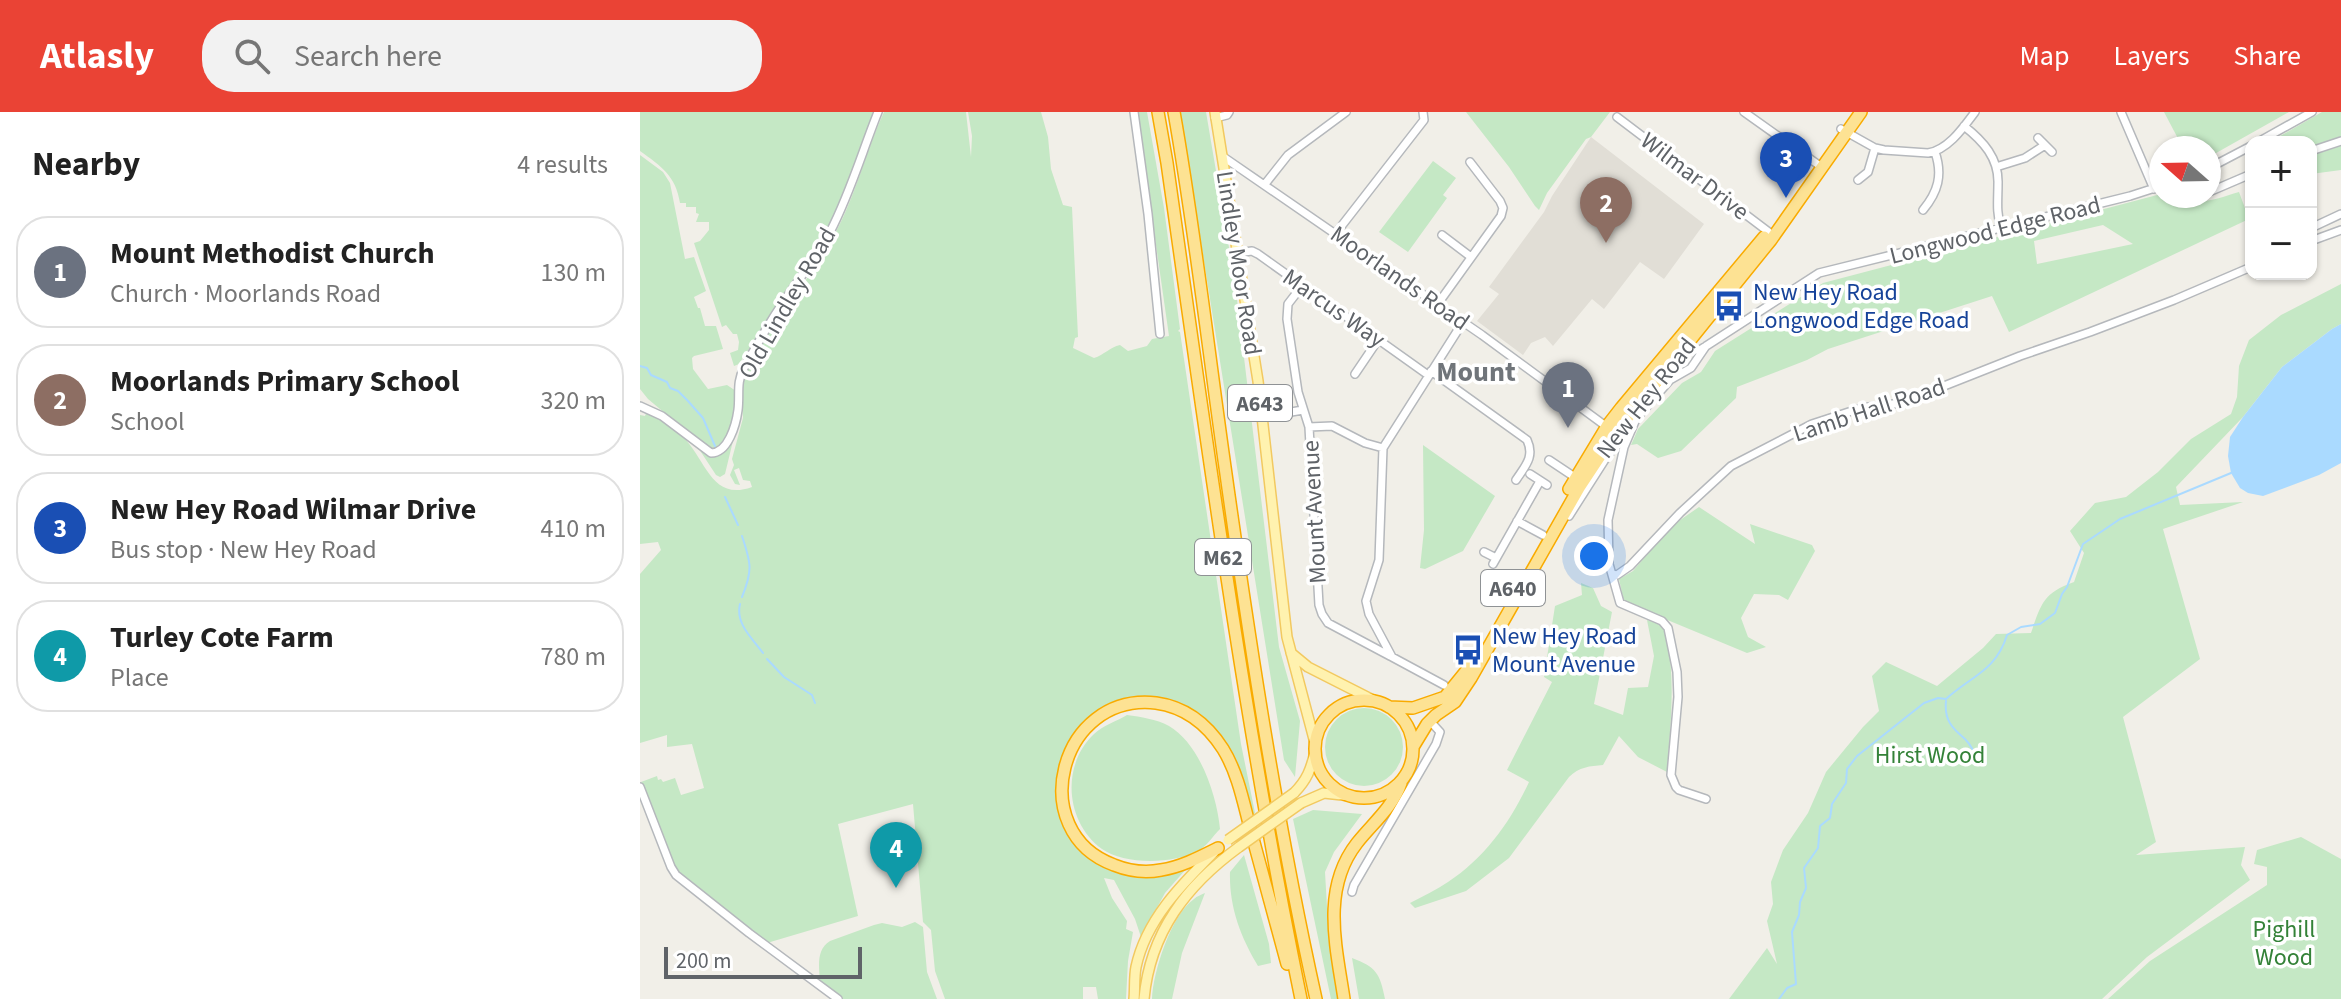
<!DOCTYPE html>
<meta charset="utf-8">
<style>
body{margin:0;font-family:"Source Sans 3",sans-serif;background:#f2f2f2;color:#222}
.controls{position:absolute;right:24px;top:24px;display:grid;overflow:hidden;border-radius:16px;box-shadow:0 2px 6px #0004}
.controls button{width:72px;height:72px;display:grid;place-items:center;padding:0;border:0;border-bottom:2px solid #e0e0e0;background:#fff;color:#222;font:40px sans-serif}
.compass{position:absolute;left:1509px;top:24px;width:72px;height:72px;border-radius:50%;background:#fff;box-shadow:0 2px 6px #0004;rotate:290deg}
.scale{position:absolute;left:24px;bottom:20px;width:198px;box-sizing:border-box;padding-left:8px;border:4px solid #5f6368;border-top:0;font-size:22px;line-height:28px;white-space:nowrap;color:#5f6368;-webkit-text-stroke:6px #fff;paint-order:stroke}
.you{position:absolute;left:954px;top:444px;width:28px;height:28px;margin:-20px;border:6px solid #fff;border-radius:50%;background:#1a73e8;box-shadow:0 0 0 12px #1a73e833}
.badge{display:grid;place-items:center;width:52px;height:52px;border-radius:50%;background:#ea4335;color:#fff;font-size:26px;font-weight:700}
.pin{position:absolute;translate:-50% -66px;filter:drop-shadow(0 2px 4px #0008)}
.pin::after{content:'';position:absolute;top:42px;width:28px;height:24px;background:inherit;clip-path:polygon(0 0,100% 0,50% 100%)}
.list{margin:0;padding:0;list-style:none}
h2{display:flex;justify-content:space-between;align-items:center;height:104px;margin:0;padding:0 32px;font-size:34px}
h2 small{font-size:26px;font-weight:400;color:#767676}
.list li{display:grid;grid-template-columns:52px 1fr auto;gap:24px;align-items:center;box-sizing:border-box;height:112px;margin:0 16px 16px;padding:0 16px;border:2px solid #e0e0e0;border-radius:32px}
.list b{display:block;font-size:30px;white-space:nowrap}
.list p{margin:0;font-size:26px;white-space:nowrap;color:#767676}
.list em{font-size:26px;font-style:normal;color:#767676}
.icon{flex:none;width:44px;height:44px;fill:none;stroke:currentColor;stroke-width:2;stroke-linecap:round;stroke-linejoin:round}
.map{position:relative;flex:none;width:1701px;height:887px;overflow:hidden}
header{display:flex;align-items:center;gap:48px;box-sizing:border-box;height:112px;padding:0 40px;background:#ea4335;color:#fff}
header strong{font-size:38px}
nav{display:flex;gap:44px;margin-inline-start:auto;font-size:28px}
.search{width:560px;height:72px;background:#f2f2f2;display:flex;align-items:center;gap:20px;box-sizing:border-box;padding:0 28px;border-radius:32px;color:#767676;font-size:30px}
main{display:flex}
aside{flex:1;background:#fff}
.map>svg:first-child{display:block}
.education{fill:#e1ded6}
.green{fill:#c5e8c5;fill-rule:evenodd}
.water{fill:#aadaff}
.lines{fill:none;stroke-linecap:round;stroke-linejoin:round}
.stream{stroke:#aadaff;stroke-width:2}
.minor-casing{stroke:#b5b8bc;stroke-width:10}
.major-casing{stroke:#f2c960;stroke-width:12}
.highway-casing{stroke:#f9ab00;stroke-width:14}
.minor{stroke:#fff;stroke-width:7}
.major{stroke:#fff2af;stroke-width:9}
.highway{stroke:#fde293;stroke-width:11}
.major-bridge-casing{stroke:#f2c960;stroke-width:12;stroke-linecap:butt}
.major-bridge{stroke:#fff2af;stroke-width:9}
.labels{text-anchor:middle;stroke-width:7;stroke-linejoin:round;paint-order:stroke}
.shield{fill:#fff;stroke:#8f9295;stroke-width:2}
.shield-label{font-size:22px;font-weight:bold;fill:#5f6368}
.street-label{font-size:24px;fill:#5f6368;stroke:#fff}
.transit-label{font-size:24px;fill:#164399;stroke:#fff;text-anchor:start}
.park-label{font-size:24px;fill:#348238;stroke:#fff}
.quarter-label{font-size:28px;font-weight:bold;fill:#70757a;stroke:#fff}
</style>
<header>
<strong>Atlasly</strong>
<div class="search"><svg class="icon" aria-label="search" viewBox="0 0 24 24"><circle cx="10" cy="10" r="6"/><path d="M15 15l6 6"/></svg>Search here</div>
<nav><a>Map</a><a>Layers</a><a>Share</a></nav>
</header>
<main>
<aside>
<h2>Nearby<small>4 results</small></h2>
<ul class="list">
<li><span class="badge" style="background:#6b7280">1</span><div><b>Mount Methodist Church</b><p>Church · Moorlands Road</p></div><em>130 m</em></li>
<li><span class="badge" style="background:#8d6e63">2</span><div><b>Moorlands Primary School</b><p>School</p></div><em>320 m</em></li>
<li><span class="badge" style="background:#1a4fb4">3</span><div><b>New Hey Road Wilmar Drive</b><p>Bus stop · New Hey Road</p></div><em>410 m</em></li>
<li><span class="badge" style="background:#0f9aa8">4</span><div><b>Turley Cote Farm</b><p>Place</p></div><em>780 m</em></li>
</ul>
</aside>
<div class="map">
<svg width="1701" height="887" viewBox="0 0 1701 887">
<rect width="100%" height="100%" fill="#f1efe8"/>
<!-- education -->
<path class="education" d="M951,25L1064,112L1024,167L1000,150L964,197L952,187L913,234L905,225L891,231L883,243L837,209L859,182L849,175L904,100L912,84Z"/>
<!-- green -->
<path class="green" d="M0,0H234L204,82L189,115H184V122L174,138L99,252L94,254L90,241L98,238L99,230L97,222H93L86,213L82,215L54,131L60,129L69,118V110H56L59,102L56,101V95H46V91H40C36,64 21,54 0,39Z
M244,0H326L331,45L332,24L328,0H401L408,25L411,57L423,93L432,95L438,225L435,226L433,236L454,246C464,243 470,235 480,233L488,239L507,234L512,227L529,224L497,0H507L524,96L540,217L538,219L540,220L601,632L615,701L610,705L602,675L556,603L487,590C473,600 436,622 428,635C397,684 433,750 486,763C506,768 527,760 547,756L525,781L501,825L495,807L474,768L464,766L472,786L487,809L486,817L493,820L488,849L486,887H458L456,875H443V887H305L295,859L291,818L283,810L273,692L198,712L218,804L127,831L37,759L1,670L17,664L18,668L21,667L23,670L35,666L41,683L64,676L52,632L27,635V623L0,631V462L21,438L18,430L0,432V303L5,304L7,299C19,307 33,314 43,325C66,347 71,390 112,375L110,369L103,368L99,356L94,358L100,373L95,372L90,363L94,353L92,347L103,306L101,276L103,269C126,217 164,176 192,127C215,87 225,41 244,0Z
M540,0H566L595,171L639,535L660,609L655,665L644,648Z
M826,0H970L951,25L946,27L907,81L899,98L895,94L869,55Z
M1524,0H1649L1569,45V36H1543Z
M1682,0H1701V58L1671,62V30H1630Z
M0,43L23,60L30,71L45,147L54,145L66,179L54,185L58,196H60L65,214H76L83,237L54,244L52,246L53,257L68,277L87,273L96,279L94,316L98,308L85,362L80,365L76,363L57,334L72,344L80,343L84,339L82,335L69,338L8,287L0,277Z
M793,49L816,66L803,83L807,86L768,140L739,120Z
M1599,80L1609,107L1369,220L1352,184L1188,237L1167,248L1097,275L1096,286L1041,339L1018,346L997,332L991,333L998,317L1042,271L1061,260L1075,239L1183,171L1521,82V84C1531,84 1538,88 1547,89C1565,92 1582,85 1599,80ZM1463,113L1493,132L1397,152L1394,129Z
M1701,172V212L1692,217L1642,255L1603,305L1536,375L1540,393L1603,390L1523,417L1560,547L1483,605L1516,730L1496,743L1605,735L1601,753L1610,768L1507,845L1462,887H1089L1127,836L1137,852L1127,809L1133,792L1131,770L1143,738L1168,701L1186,660L1223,615L1239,599L1232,564L1246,550L1297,574L1343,536L1356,522L1391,521C1401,492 1403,481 1434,470L1444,441L1430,419L1455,391L1486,385L1518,360L1551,327L1591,302L1597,285L1599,254L1609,228L1641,203Z
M783,333L855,384L823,439L785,457L780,456L784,418Z
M1059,395L1115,432L1110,412L1172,433L1175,439L1148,488L1139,483L1114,482L1101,506L1108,525L1126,535L1107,541L984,490L979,467L993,459L1030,415Z
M941,471L953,476L961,494L972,500L954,592L983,603L988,576L1008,575L1014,544L1007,508L1025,514C1036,563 1031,611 1027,660L998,645L979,624L963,653C950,654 939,655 929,665L869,746L826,779L775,796L770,791C783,784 796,778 808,770C845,746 871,709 889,670L867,658L912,570L904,565L915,494L942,483Z
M685 635a39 39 0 1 1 78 0a39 39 0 1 1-78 0Z
M487,603C501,605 516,607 529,614C560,632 577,684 580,717C573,724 566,735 558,739C534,752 484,753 462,737C425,710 421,653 454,622C462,614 477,609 487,603Z
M673,698L722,702L694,740L685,760L688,812L699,887H691L653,707Z
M1661,725L1701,747V887H1468L1510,849L1627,773V755L1614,752L1617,738Z
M604,743L629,832L631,851L618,854C600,824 589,794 590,760Z
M565,781L542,841L532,887H512C513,860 531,803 554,787C557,784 561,783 565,781Z
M275,810L283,815L287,860L297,887H202L180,870C179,854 176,838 190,829L234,813L242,811L262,815Z
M712,846C736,855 740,861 745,887H719Z"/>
<!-- water -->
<path class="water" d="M1701,212V351L1679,363L1623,384L1608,381L1600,376L1591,361L1588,344L1590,325L1603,305L1642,255L1692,217Z"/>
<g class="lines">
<!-- stream -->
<path class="stream" d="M0,254L7,256L11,263L27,270L30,276L38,279L48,289L63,306L75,334
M85,385L98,413
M102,424C111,451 113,458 102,485
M100,492C95,512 113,527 123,541
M127,547L144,565L172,583L175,591
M1306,589C1304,608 1312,616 1325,627C1335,637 1332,643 1346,651
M1139,887L1147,876L1156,872L1152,820L1159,803L1160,790L1166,776L1164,756L1178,736L1180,714L1190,706L1192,692L1206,671L1207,657L1217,644L1284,591L1298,586L1306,587C1331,564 1356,559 1367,523L1381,515L1400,512L1415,501L1422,482L1427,475L1443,432L1480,407L1591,361"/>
<!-- minor casing -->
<g class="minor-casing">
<path id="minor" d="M494,0L508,102L520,222
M1104,0L1183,56
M1481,0L1514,77
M977,5L1134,124
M575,6L587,3L589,0
M1324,14C1343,29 1359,46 1358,72C1358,88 1356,100 1361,116
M1201,17L1235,36L1244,38L1288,41C1308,38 1323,16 1335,0
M1398,26L1412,40
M1618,30L1672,0
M1671,39L1701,29
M582,44L842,223L967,315
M1356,55L1385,46L1405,33
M1569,56L1611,34
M1218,68L1228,60L1235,36
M625,72L648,43L706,0
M1569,80L1611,62
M1283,98C1298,80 1303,63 1295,40
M1671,116L1701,102
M696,121L784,8L783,0
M802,123L831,145
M1671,129L1701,118
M596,141L612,139L618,142L788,263
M662,174L648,192L647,207L658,280L669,315L679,493L682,502L688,511L750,544
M797,193L861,104L863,96L860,89L830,50
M1066,234L1051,256L1030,268L996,307L984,335L968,408L969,452L980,491L1022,509L1028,516L1037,560L1038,585L1031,663L1036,675L1039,678L1066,687
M1042,238H1060L1179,161L1490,84L1521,74
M791,259L887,328C895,345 885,354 876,368
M715,262L738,228
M0,294L22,304L71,341C88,341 96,313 98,298C100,283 96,270 104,256C116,234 128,213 142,192C158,168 176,146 190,120C210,82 222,40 238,0
M622,305L663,298
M669,315L692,314L725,331L743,336
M909,348L936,366
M890,362L907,373
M929,404L964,349L989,315
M877,409L903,423
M844,440L856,446
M853,452L900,369
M972,462L977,463L990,454L1040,401L1091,354L1172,312L1221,296L1261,291L1380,244L1450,220L1534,188L1611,155
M804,573L752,545L729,502L726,489L739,448L743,336L823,210
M0,675L31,755L36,763L109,821L198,887
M712,780L714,773L796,632L800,620L790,609"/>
</g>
<!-- major casing -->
<g class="major-casing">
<path id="major" d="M575,0L618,269L647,525L675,631
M651,541L668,555L735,589
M654,681C667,668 671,657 675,640
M661,691L684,681L711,684
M494,887C495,877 494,865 496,855C506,808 541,773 574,740
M504,887C510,820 547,773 599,735"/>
</g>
<!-- highway casing -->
<g class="highway-casing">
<path id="highway" d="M518,0L527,51C567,331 604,610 661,887
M534,0C555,118 568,236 585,355C610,533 637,711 676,887
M929,377L967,314L981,296L1124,125
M675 637a49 49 0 1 1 98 0a49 49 0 1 1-98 0Z
M749,595L773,596L805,585L831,553
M773,635L787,612L796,603L815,590L831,566L939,376L976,320L1131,128L1221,0
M578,736C560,745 541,755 521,758C505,761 489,759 474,753C384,720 419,580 516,591C545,595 567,612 583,637C599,663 604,694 612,723C624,766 635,809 647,852
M704,887C696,834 681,777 717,731C733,711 753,695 761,671"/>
</g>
<!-- minor -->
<use href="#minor" class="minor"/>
<!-- major -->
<use href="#major" class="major"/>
<!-- highway -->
<use href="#highway" class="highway"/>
<!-- major-bridge casing -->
<g class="major-bridge-casing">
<path id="major-bridge" d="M588,728L654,681
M599,735L661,691"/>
</g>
<!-- major-bridge -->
<use href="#major-bridge" class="major-bridge"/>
</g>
<!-- icons -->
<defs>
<g id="bus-bare" transform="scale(2.4)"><path d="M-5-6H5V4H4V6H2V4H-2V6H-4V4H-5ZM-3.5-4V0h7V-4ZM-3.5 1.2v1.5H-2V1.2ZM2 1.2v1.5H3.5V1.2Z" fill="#1a4fb4" stroke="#fff" stroke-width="2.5" paint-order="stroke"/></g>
</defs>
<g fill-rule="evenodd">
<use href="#bus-bare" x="1089" y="194"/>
<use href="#bus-bare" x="828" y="538"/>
</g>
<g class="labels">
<!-- shield labels -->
<g class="shield">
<rect x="588" y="273" width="64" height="36" rx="6"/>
<rect x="555" y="427" width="56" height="36" rx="6"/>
<rect x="841" y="458" width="64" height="36" rx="6"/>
</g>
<g class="shield-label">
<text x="620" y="299">A643</text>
<text x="583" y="453">M62</text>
<text x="873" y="484">A640</text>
</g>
<!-- street labels -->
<g class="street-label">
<text transform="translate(1055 64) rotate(37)" y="8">Wilmar Drive</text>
<text transform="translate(1355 118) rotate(-14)" y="8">Longwood Edge Road</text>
<text transform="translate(599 151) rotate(81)" y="8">Lindley Moor Road</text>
<text transform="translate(760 166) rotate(35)" y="8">Moorlands Road</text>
<text transform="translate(147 191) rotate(-60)" y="8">Old Lindley Road</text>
<text transform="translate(694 196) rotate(35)" y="8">Marcus Way</text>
<text transform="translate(1006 286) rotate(-52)" y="8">New Hey Road</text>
<text transform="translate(1229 298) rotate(-18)" y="8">Lamb Hall Road</text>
<text transform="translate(674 400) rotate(-93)" y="8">Mount Avenue</text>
</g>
<!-- transit labels -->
<g class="transit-label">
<text x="1113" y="188">New Hey Road<tspan x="1113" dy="28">Longwood Edge Road</tspan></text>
<text x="852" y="532">New Hey Road<tspan x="852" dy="28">Mount Avenue</tspan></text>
</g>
<!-- park labels -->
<g class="park-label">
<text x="1290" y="651">Hirst Wood</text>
<text x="1644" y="825">Pighill<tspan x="1644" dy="28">Wood</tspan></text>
</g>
<!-- quarter labels -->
<g class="quarter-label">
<text x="836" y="269">Mount</text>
</g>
</g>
</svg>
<div class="controls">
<button>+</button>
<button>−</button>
</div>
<svg class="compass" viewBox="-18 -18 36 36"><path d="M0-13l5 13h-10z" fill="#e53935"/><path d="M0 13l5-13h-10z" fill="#767676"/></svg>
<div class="scale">200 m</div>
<div class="you"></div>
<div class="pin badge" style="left:928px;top:316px;background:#6b7280">1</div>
<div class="pin badge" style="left:966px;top:131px;background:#8d6e63">2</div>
<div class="pin badge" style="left:1146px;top:86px;background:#1a4fb4">3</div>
<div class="pin badge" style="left:256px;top:776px;background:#0f9aa8">4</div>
</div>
</main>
